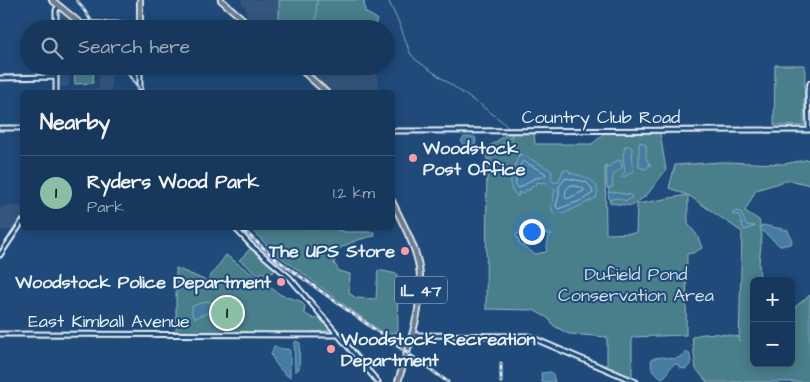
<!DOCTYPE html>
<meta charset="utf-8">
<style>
body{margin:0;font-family:"Architects Daughter",sans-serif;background:#244365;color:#f1f3f6}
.controls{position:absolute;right:15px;bottom:15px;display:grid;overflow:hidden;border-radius:8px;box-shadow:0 2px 12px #0003}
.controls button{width:45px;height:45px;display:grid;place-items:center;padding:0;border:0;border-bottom:1px solid #365272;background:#17385c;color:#f1f3f6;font:25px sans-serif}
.you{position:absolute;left:531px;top:231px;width:18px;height:18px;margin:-12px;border:4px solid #fff;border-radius:50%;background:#1a73e8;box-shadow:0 0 0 8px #1a73e833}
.badge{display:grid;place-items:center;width:32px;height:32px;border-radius:50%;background:#8abfa5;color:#111;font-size:16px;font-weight:700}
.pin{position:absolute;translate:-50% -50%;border:2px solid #fff;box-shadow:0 1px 5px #0006}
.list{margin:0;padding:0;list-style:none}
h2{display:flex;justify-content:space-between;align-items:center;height:65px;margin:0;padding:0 20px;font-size:21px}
h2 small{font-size:16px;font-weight:400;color:#9eacbb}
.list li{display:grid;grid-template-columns:32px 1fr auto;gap:15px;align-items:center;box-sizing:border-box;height:75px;padding:0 20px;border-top:1px solid #365272}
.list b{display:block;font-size:19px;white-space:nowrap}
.list p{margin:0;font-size:16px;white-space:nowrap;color:#9eacbb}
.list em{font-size:16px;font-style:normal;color:#9eacbb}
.icon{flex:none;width:28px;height:28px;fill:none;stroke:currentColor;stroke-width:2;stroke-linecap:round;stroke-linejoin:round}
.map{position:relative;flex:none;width:810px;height:382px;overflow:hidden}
.search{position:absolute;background:#17385c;box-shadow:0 2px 12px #0003;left:20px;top:20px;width:375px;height:55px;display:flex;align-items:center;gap:12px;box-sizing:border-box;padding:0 18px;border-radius:28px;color:#9eacbb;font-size:19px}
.panel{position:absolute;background:#17385c;box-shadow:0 2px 12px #0003;left:20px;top:90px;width:375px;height:140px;border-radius:8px}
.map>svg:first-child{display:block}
.built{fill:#34577d}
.green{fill:#4a7e8b;stroke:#99b8c2;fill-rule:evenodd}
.water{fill:#457da0;stroke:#86abc3}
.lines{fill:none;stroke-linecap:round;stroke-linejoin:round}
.shore{stroke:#a7c3d5;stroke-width:1}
.stream{stroke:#86abc3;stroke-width:1}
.minor-casing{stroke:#e8f1f8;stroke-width:7}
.major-casing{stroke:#e8f1f8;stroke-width:8}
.minor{stroke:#1f4a7a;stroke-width:3}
.major{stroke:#6d7d8c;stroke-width:4.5}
.rail-casing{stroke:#e8f1f8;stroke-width:3}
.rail{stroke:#1f4a7a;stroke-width:1;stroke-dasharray:4;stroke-linecap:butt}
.poi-dot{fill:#ff9aa2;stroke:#1f4a7a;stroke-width:2}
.labels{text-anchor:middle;stroke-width:4;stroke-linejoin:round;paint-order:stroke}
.shield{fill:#1f4a7a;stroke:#acbfd2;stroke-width:1}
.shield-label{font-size:16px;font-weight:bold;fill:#e8f1f8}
.street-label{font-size:18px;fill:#e8f1f8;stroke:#1f4a7a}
.poi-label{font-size:18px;font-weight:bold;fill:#e8f1f8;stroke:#1f4a7a;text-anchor:start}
.park-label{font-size:18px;fill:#d0e0e8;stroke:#1f4a7a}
</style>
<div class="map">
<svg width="810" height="382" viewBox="0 0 810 382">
<rect width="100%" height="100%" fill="#1f4a7a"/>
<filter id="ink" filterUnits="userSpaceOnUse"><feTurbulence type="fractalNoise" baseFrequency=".02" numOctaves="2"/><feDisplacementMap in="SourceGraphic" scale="10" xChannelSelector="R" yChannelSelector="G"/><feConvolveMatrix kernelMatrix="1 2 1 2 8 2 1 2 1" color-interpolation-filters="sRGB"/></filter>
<g filter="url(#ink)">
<!-- built -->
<path class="built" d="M241,0H278L279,29H259L249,19L246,14L245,5H243Z
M62,10L82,27H92L94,29H44V27H57V12Z
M58,66H69V86L58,87Z
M99,66H111V92H71V89H98L99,87Z
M301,66H377L378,92H331Z
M4,206H22V217L14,230H0V208H3Z"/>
<!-- green -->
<path class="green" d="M279,0H364L365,12L377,19L374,29H279Z
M775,65H805L804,126L774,125Z
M74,66H94L93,83L75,84Z
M534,132L535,144H592L605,133H660L666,170L647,195L632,206L610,203L606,165H605L606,233L607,234L636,233L637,204L687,195L669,188L675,165L721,162L784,164L810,159V185L789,180L756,190L745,211L759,220L762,236L759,263L760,281H754V363H791V313L795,307L810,295V382H707L696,369L692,337C706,331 724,334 739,337V341L742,232L688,195V224L697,235L702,248L693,253L687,254L686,335L632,337V378L607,368V337L569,334L554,326L548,318L533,310L486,309L487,148L508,133ZM516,234H552L549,236L546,252L535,254L520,244Z
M249,228H331L345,232H374L375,236C361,238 349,243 337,250L334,263L339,271L350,274L349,293L356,298L376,299L378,270L397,274L398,332L384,334L275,253Z
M251,248L276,269L273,273L271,272L268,276L262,272L259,275L239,260Z
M226,255L281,295L300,301L305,306L304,313L314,319L318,317C323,319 328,325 329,331L308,332L307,333H176V268L207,281Z"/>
<!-- water -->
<path class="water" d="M464,137H475L476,140L475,146H464L461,141Z
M640,142L646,145V157L649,164L651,165L645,169L639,167V144Z
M625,146H629L632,148L633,171L623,178L621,177L625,172L623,156Z
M519,154L523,155L549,169L552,172L551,179L553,182H559L563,170H569L570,173C582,176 603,180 596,198L565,213L554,214L551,207L555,190L545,182L541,183L537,182L536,185L531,187L530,190H526L525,192L521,194L519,192L518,197L511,189V178Z
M619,160L621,161L622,168C612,175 612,174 613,187L607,188L606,169L613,163Z
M613,192L631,195L632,198L626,201L617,198L609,200L608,193Z
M735,211L741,212L746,225L756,226L744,230L739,215L732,214Z
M762,225L788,230L792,241L791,244L780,246L760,229Z
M208,301L211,302L215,307L214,310L195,318L192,315V306Z
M296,341L300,343L299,369L295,372L294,343Z
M274,346L282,349H288L290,351V377C283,375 273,361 271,354Z
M685,352H688L690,355L691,363L686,369L680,368L678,365L675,364C668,367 668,376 662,378L652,370L651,361L652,359C664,354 672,361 678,358C681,356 683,354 685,352Z
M551,372L553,374L555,382H542L541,373Z"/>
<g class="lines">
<!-- shore -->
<path class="shore" d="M523,161L545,173L546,175C542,178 538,177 533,179C528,182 524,186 518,188L516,186C515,178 517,167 523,161Z
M566,178L586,182L591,187L593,193L582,200L558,209L556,206L559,195V187Z
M571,185L583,188L584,191L567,199L565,197L566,190Z"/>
<!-- stream -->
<path class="stream" d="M388,0L400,25L410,53L416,60L477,103
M296,27L315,28L317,25L316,19L317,0
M480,104C489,113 501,118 509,129
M511,132L515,150L520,156
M483,174V166L485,163L491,158L497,149L512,135"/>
<!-- minor casing -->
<g class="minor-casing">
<path id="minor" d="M56,29V10L59,6
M56,66V92
M140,66V92
M0,78L56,77
M0,128H22
M809,130L808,91L810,83
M392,131L810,130
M235,228L251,245L290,278L378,382
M0,255L22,222
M0,334L339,335
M412,335L528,336L636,382"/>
</g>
<!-- major casing -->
<g class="major-casing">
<path id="major" d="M52,0L81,24L138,25H140V0
M221,0L254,29
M297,66L326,92
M392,201C401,220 412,239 417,258C428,298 409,344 398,382"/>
</g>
<!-- minor -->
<use href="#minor" class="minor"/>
<!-- major -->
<use href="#major" class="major"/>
<!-- rail casing -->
<g class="rail-casing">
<path id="rail" d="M77,0L97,29
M123,66L141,92
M241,228L276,259L448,382
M501,382V363"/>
</g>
<!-- rail -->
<use href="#rail" class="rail"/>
</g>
</g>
<!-- markers -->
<g class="poi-dot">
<circle cx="413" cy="158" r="5"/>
<circle cx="405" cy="251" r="5"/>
<circle cx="281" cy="282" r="5"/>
<circle cx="331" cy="349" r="5"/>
</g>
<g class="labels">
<!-- shield labels -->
<rect class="shield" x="395" y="276.5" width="52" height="27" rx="4"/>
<g class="shield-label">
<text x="421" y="296">IL 47</text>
</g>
<!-- street labels -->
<g class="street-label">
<text x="601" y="123">Country Club Road</text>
<text x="109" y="327">East Kimball Avenue</text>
</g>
<!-- poi labels -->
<g class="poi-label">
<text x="423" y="154">Woodstock<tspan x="423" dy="21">Post Office</tspan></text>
<text x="395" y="257" text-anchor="end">The UPS Store</text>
<text x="271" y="288" text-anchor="end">Woodstock Police Department</text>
<text x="341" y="345">Woodstock Recreation<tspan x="341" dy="21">Department</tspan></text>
</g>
<!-- park labels -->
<g class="park-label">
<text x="636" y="280">Dufield Pond<tspan x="636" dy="21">Conservation Area</tspan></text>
</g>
</g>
</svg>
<div class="controls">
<button>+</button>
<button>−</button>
</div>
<div class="you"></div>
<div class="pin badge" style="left:227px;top:313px">1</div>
<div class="search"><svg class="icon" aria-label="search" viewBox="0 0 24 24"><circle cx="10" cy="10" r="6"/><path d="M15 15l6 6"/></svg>Search here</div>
<section class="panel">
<h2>Nearby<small></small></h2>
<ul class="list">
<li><span class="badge">1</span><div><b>Ryders Wood Park</b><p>Park</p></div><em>1.2 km</em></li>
</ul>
</section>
</div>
